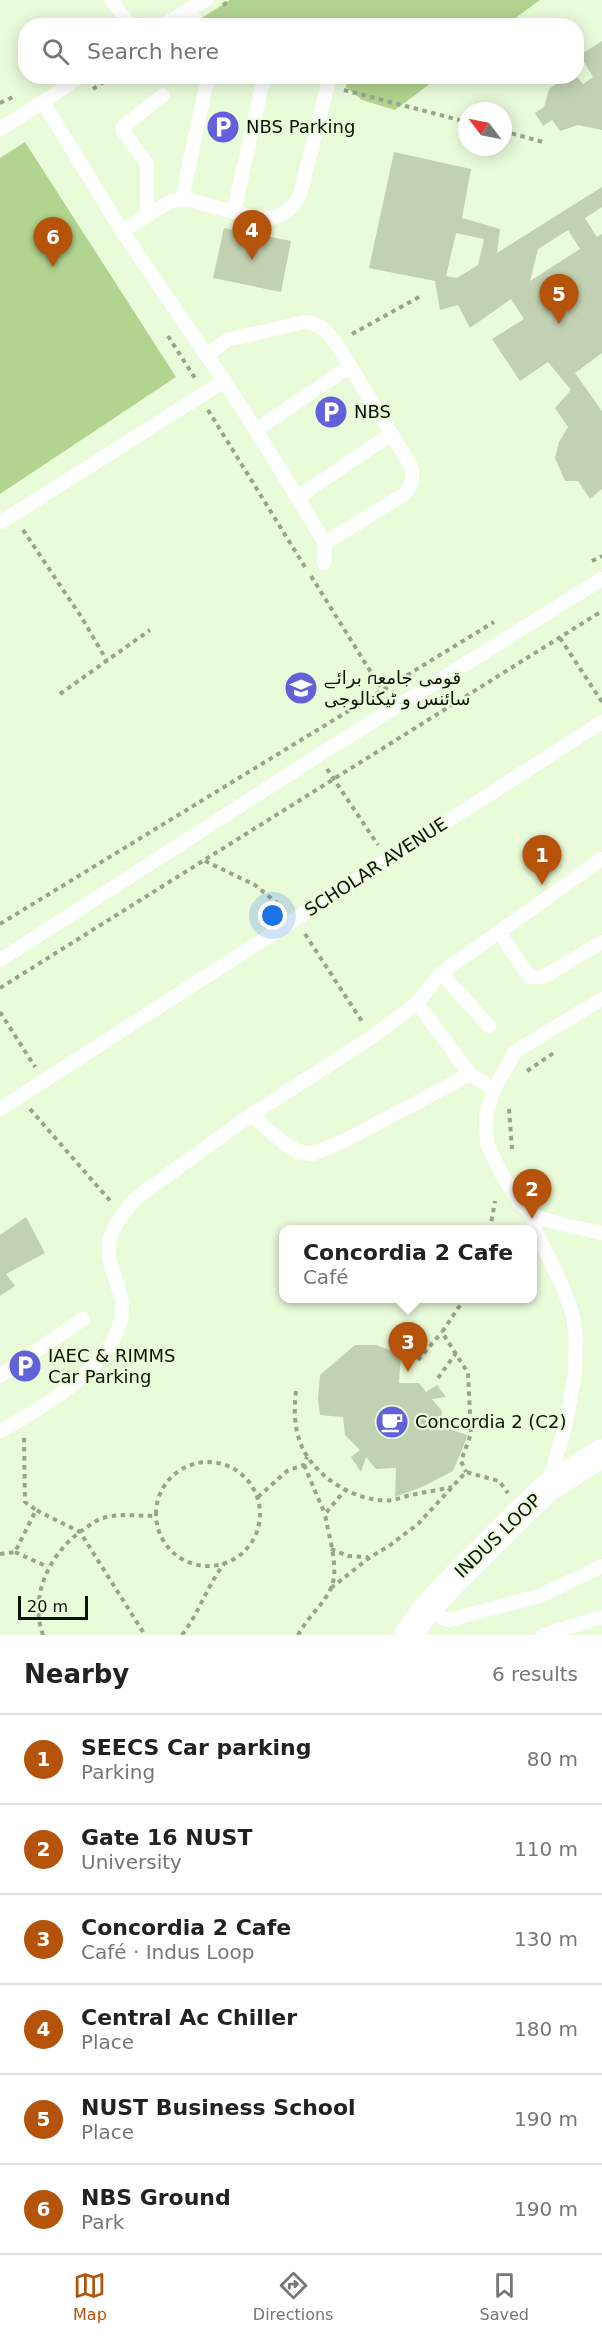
<!DOCTYPE html>
<meta charset="utf-8">
<style>
body{margin:0;font-family:"DejaVu Sans",Cairo,sans-serif;background:#f6f6f6;color:#222}
.compass{position:absolute;left:458px;top:102px;width:54px;height:54px;border-radius:50%;background:#fff;box-shadow:0 3px 15px #0003;rotate:302deg}
.scale{position:absolute;left:18px;bottom:15px;width:70px;box-sizing:border-box;padding-left:6px;border:3px solid #0c1207;border-top:0;font-size:16px;line-height:21px;white-space:nowrap;color:#0c1207;-webkit-text-stroke:4px #eafbda;paint-order:stroke}
.you{position:absolute;left:273px;top:916px;width:21px;height:21px;margin:-15px;border:4px solid #fff;border-radius:50%;background:#1a73e8;box-shadow:0 0 0 9px #1a73e833}
.badge{display:grid;place-items:center;width:39px;height:39px;border-radius:50%;background:#b45309;color:#fff;font-size:20px;font-weight:700}
.pin{position:absolute;translate:-50% -50px;filter:drop-shadow(0 2px 3px #0008)}
.pin::after{content:'';position:absolute;top:32px;width:21px;height:18px;background:inherit;clip-path:polygon(0 0,100% 0,50% 100%)}
.popup{position:absolute;left:279px;top:1225px;width:258px;height:78px;box-sizing:border-box;display:grid;place-content:center;border-radius:12px;background:#fff;filter:drop-shadow(0 2px 4px #0005);font-size:20px;white-space:nowrap;color:#767676}
.popup b{font-size:22px;color:#222}
.popup::after{content:'';position:absolute;left:50%;top:100%;margin-left:-12px;border:12px solid transparent;border-top-color:#fff}
.list{margin:0;padding:0;list-style:none}
h2{display:flex;justify-content:space-between;align-items:center;height:78px;margin:0;padding:0 24px;font-size:26px}
h2 small{font-size:20px;font-weight:400;color:#767676}
.list li{display:grid;grid-template-columns:39px 1fr auto;gap:18px;align-items:center;box-sizing:border-box;height:90px;padding:0 24px;border-top:2px solid #e0e0e0}
.list b{display:block;font-size:22px;white-space:nowrap}
.list p{margin:0;font-size:20px;white-space:nowrap;color:#767676}
.list em{font-size:20px;font-style:normal;color:#767676}
.icon{flex:none;width:33px;height:33px;fill:none;stroke:currentColor;stroke-width:2;stroke-linecap:round;stroke-linejoin:round}
.map{position:relative;flex:none;width:602px;height:1635px;overflow:hidden}
.search{position:absolute;background:#fff;box-shadow:0 3px 15px #0003;left:18px;right:18px;top:18px;height:66px;display:flex;align-items:center;gap:15px;box-sizing:border-box;padding:0 21px;border-radius:24px;color:#767676;font-size:22px}
.sheet{height:618px;background:#fff}
nav{display:flex;justify-content:space-around;align-items:center;box-sizing:border-box;height:84px;border-top:2px solid #e0e0e0;background:#fff;font-size:16px;color:#767676}
nav a{display:grid;justify-items:center;gap:3px}
nav .on{color:#b45309}
.map>svg:first-child{display:block}
.green{fill:#b2d48f}
.building{fill:#c1d1b1;fill-rule:evenodd}
.lines{fill:none;stroke-linecap:round;stroke-linejoin:round}
.path{stroke:#98a58c;stroke-width:4;stroke-dasharray:4.5 4.5;stroke-linecap:butt}
.service{stroke:#fff;stroke-width:14}
.minor{stroke:#fff;stroke-width:28}
.labels{text-anchor:middle;stroke-width:4.5;stroke-linejoin:round;paint-order:stroke}
.poi-label{font-size:18px;fill:#0c1207;stroke:#eafbda;text-anchor:start}
.street-label{font-size:18px;fill:#0c1207;stroke:#eafbda}
</style>
<div class="map">
<svg width="602" height="1635" viewBox="0 0 602 1635">
<rect width="100%" height="100%" fill="#eafbda"/>
<!-- green -->
<path class="green" d="M230,0H540L506,25L205,26L197,21Z
M347,77V76L439,77L395,110L362,100L346,87Z
M25,142L176,377L0,494V158Z"/>
<!-- building -->
<path class="building" d="M602,41V130L578,125L560,131L552,120L543,126L535,113L544,107L549,89L568,76H576L583,84L593,77L580,55Z
M394,152L471,169L462,218L500,229L497,253L602,187V207L585,218L597,237L602,234V353L575,373L602,411V489L590,499L578,481H565L555,458L559,442L568,427L555,408L571,390L548,362L520,381L492,339L524,319L511,299L470,328L458,305L440,310L435,281L369,268ZM568,230L580,249L530,281L538,249ZM456,233L484,239L478,265L457,278L446,276Z
M224,228L291,241L281,292L213,278Z
M26,1217L45,1253L6,1274L15,1286L0,1296V1235Z
M355,1345H376L401,1354L399,1383H419L426,1392L437,1385L446,1397L432,1399L442,1411L441,1427L468,1435L453,1471L424,1486L395,1497L396,1468L376,1469L366,1457L361,1472L351,1457L360,1450L345,1435L343,1417L320,1415L318,1398L320,1375Z"/>
<g class="lines">
<!-- path -->
<path class="path" d="M223,5L231,0
M93,89L113,76
M344,90L467,122
M0,103L13,97
M503,131L543,142
M352,334L421,296
M168,336L195,378
M208,410L305,567
M23,530L82,618L107,661
M592,561L602,556
M311,576L382,690
M560,638L602,702
M60,694L150,630
M327,769L378,845
M205,861L255,885L283,908
M0,924L494,622
M305,934L363,1023
M0,988L602,611
M0,1012L35,1067
M527,1071L555,1052
M30,1109L112,1203
M509,1109L512,1149
M490,1230L495,1201
M465,1298L442,1332L468,1373L471,1434L461,1461L466,1472
M418,1360L442,1332
M438,1378L456,1353
M296,1391C294,1409 294,1425 300,1442C312,1476 357,1504 393,1500C399,1499 405,1496 411,1495C425,1492 439,1490 452,1487
M24,1438L25,1502L36,1510
M156 1514a52 52 0 1 1 104 0a52 52 0 1 1-104 0Z
M304,1465L325,1514
M258,1497L287,1471L304,1465L307,1457
M331,1549L348,1556L368,1557
M15,1552L48,1567
M0,1554L15,1552L36,1510L80,1532L145,1635
M331,1588L369,1558L389,1546L418,1524L466,1472L499,1481L508,1493
M43,1635C28,1594 52,1549 87,1527C92,1524 98,1519 103,1518C120,1513 139,1516 155,1516
M182,1635C199,1613 207,1586 224,1564
M298,1635C307,1618 324,1604 331,1588C340,1569 328,1534 325,1514L345,1490"/>
<!-- service -->
<path class="service" d="M111,0L131,26
M189,11L199,26
M161,26L206,0
M43,102L80,76
M0,129L43,102L122,231L224,381L0,523
M182,199L208,76
M234,211L264,76
M147,215V164L123,131V127L163,95
M122,231L171,201L190,200C207,204 258,221 272,218C285,215 294,206 300,195L330,76
M206,356L227,340L304,322C320,322 326,332 336,343L411,466C414,477 412,485 405,494L325,543
M224,381L256,430L325,543L324,563
M256,430L350,366
M298,497L391,434
M499,932L524,969L531,977H543L602,942
M0,960L319,755L602,579
M441,973L489,1026
M417,1003L470,1074L494,1089
M0,1109L602,722
M251,1115L284,1143L298,1152L312,1154L344,1141L470,1074
M533,1215L556,1223L602,1233
M0,1376L83,1319
M0,1431C41,1409 123,1361 122,1308C122,1289 111,1273 109,1255C106,1232 123,1214 136,1198L251,1115L372,1037L417,1003L441,973L602,859
M548,1485L565,1427L575,1373L576,1338L573,1315L562,1285L536,1232L533,1215L519,1202L501,1173L487,1144L486,1114L494,1089L516,1051L602,999
M425,1611L448,1620L540,1596L602,1566
M543,1635L602,1617"/>
<!-- minor -->
<path class="minor" d="M408,1635L425,1611L448,1586L522,1512L546,1489L602,1453"/>
</g>
<!-- icons -->
<defs>
<g id="parking-disc" transform="scale(1.725)"><circle r="9.5" fill="#6261da" stroke="#eafbda"/><path d="M-3.5-5.5H1a3.5 3.5 0 0 1 0 7H-1V5.5H-3.5ZM-1-3.4V-.6H.8a1.4 1.4 0 0 0 0-2.8Z" fill="#fff"/></g>
<g id="university-disc" transform="scale(1.725)"><circle r="9.5" fill="#6261da" stroke="#eafbda"/><path d="M0-5L7-2L0 1L-7-2ZM-4 1L0 2.5L4 1V4Q0 6-4 4Z" fill="#fff"/></g>
<g id="cafe-disc" transform="scale(1.725)"><circle r="9.5" fill="#6261da" stroke="#eafbda"/><path d="M-5.5-4.5H6V0H3Q3 3.5 0 3.5H-2.5Q-5.5 3.5-5.5 0ZM3-3.2v2h1.7v-2ZM-6 4.5H4V6H-6Z" fill="#fff"/></g>
</defs>
<g fill-rule="evenodd">
<use href="#parking-disc" x="223" y="127"/>
<use href="#parking-disc" x="331" y="412"/>
<use href="#university-disc" x="301" y="688"/>
<use href="#parking-disc" x="25" y="1366"/>
<use href="#cafe-disc" x="392" y="1422"/>
</g>
<g class="labels">
<!-- poi labels -->
<g class="poi-label">
<text x="246" y="133">NBS Parking</text>
<text x="354" y="418">NBS</text>
<text x="324" y="684">قومی جامعہ برائے<tspan x="324" dy="21">سائنس و ٹیکنالوجی</tspan></text>
<text x="48" y="1362">IAEC &amp; RIMMS<tspan x="48" dy="21">Car Parking</tspan></text>
<text x="415" y="1428">Concordia 2 (C2)</text>
</g>
<!-- street labels -->
<g class="street-label">
<text transform="translate(376 867) rotate(-33)" y="6">SCHOLAR AVENUE</text>
<text transform="translate(498 1536) rotate(-44)" y="6">INDUS LOOP</text>
</g>
</g>
</svg>
<svg class="compass" viewBox="-18 -18 36 36"><path d="M0-13l5 13h-10z" fill="#e53935"/><path d="M0 13l5-13h-10z" fill="#767676"/></svg>
<div class="scale">20 m</div>
<div class="you"></div>
<div class="pin badge" style="left:542px;top:885px">1</div>
<div class="pin badge" style="left:532px;top:1219px">2</div>
<div class="pin badge" style="left:408px;top:1372px">3</div>
<div class="popup"><b>Concordia 2 Cafe</b>Café</div>
<div class="pin badge" style="left:252px;top:260px">4</div>
<div class="pin badge" style="left:559px;top:324px">5</div>
<div class="pin badge" style="left:53px;top:267px">6</div>
<div class="search"><svg class="icon" aria-label="search" viewBox="0 0 24 24"><circle cx="10" cy="10" r="6"/><path d="M15 15l6 6"/></svg>Search here</div>
</div>
<section class="sheet">
<h2>Nearby<small>6 results</small></h2>
<ul class="list">
<li><span class="badge">1</span><div><b>SEECS Car parking</b><p>Parking</p></div><em>80 m</em></li>
<li><span class="badge">2</span><div><b>Gate 16 NUST</b><p>University</p></div><em>110 m</em></li>
<li><span class="badge">3</span><div><b>Concordia 2 Cafe</b><p>Café · Indus Loop</p></div><em>130 m</em></li>
<li><span class="badge">4</span><div><b>Central Ac Chiller</b><p>Place</p></div><em>180 m</em></li>
<li><span class="badge">5</span><div><b>NUST Business School</b><p>Place</p></div><em>190 m</em></li>
<li><span class="badge">6</span><div><b>NBS Ground</b><p>Park</p></div><em>190 m</em></li>
</ul>
</section>
<nav>
<a class="on"><svg class="icon" aria-label="map" viewBox="0 0 24 24"><path d="M3 6l6-2 6 2 6-2v14l-6 2-6-2-6 2zM9 4v14M15 6v14"/></svg>Map</a>
<a><svg class="icon" aria-label="directions" viewBox="0 0 24 24"><path d="M12 3l9 9-9 9-9-9zM9 14v-3h6M13 9l2 2-2 2"/></svg>Directions</a>
<a><svg class="icon" aria-label="saved" viewBox="0 0 24 24"><path d="M7 4h10v16l-5-4-5 4z"/></svg>Saved</a>
</nav>
